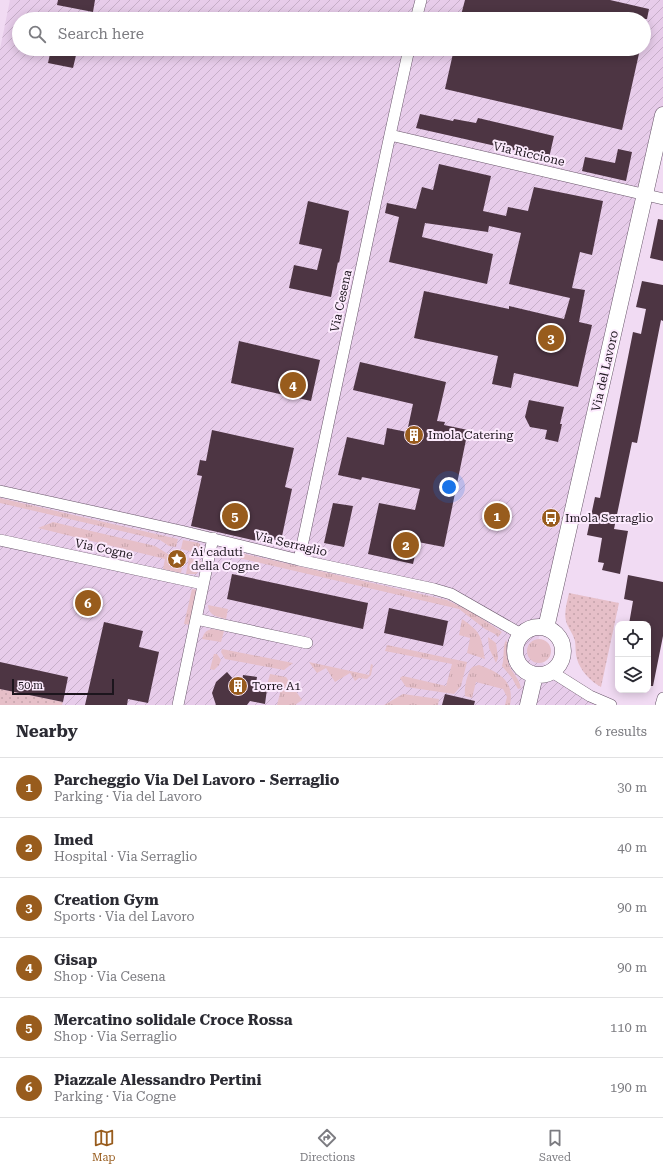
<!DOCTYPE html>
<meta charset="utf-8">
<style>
body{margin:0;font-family:"Roboto Serif",serif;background:#f2f2f3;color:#2b2b33}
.controls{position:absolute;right:12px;bottom:12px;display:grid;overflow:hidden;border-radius:8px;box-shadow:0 2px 10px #0003}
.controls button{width:36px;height:36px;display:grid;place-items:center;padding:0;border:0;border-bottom:1px solid #e1e1e2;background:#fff;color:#2b2b33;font:20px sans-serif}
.scale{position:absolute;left:12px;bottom:10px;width:102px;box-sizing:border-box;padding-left:4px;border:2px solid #1c151d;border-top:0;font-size:11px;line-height:14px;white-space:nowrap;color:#1c151d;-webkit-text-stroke:3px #fceafd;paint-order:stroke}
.you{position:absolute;left:449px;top:487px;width:14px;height:14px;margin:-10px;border:3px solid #fff;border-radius:50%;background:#1a73e8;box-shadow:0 0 0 6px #1a73e833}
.badge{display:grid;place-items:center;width:26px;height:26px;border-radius:50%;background:#985c1d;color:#fff;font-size:13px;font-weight:700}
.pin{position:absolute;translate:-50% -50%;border:2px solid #fff;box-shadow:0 1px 4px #0006}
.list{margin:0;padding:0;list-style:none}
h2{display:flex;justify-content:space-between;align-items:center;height:52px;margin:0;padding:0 16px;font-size:17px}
h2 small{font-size:13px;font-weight:400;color:#7c7c81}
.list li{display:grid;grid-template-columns:26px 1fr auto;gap:12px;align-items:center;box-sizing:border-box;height:60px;padding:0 16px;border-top:1px solid #e1e1e2}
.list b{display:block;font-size:15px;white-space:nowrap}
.list p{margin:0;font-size:13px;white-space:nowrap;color:#7c7c81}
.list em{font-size:13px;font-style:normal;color:#7c7c81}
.icon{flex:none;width:22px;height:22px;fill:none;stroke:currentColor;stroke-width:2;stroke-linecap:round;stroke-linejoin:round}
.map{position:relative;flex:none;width:663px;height:705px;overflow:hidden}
.search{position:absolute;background:#fff;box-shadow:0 2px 10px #0003;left:12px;right:12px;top:12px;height:44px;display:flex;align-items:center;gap:10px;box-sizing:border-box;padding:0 14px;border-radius:22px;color:#7c7c81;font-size:15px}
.sheet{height:412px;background:#fff}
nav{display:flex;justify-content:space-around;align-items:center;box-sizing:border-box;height:56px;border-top:1px solid #e1e1e2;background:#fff;font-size:11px;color:#7c7c81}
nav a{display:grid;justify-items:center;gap:2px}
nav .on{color:#985c1d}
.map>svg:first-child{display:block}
.industrial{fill:url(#industrial-furrows);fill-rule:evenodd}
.grass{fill:url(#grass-tufts)}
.park{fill:url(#park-dots)}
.building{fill:#4d3543}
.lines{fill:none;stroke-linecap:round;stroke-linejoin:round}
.minor-casing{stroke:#675569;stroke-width:12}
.secondary-casing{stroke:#675569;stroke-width:17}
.minor{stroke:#fff;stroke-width:11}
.secondary{stroke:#fff;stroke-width:16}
.labels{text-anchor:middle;stroke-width:4;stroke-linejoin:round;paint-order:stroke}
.street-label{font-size:12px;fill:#1c151d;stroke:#fceafd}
.poi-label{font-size:12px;fill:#1c151d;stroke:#fceafd;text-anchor:start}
</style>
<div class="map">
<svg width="663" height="705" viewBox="0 0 663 705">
<defs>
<pattern id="industrial-furrows" width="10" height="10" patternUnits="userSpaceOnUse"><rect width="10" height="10" fill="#e7ccea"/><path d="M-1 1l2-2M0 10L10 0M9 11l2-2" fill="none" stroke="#c6aec8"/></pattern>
<pattern id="grass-tufts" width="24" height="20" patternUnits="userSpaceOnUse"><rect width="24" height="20" fill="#e6bfc8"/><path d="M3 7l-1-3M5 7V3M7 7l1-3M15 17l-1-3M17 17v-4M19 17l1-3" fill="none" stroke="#c5a3ab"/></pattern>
<pattern id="park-dots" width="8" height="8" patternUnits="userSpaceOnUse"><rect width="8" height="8" fill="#e6bfc8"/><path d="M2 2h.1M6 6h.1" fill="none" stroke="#c5a3ab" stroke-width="1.8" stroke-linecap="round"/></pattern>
</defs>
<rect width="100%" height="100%" fill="#f1dbf3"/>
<!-- industrial -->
<path class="industrial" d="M10,0H663V106L652,156L586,415L535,656L567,684L604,705H0V49ZM19,19H644V49H19Z"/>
<!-- grass -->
<path class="grass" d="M0,498L178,539L176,547L169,546L160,540L0,503Z
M53,522L155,546L168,554L184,557L181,573L163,569L165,559L38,528Z
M183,540L199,543L203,549V555L181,549Z
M228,550L447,600L472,612L502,632L498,637L495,634L485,629L459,609L230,556L219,558C221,553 223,551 228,550Z
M189,558L201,561L199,571L196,574H186Z
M192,589L199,590L191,625L184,624Z
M208,605L228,609L226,619C216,616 209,616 208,605Z
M462,619C482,633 481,636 485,659L467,653L470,638L459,635Z
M212,629L224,631L221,642L202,639C204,633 206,630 212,629Z
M488,637L496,643L498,658L496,663L489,648Z
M527 651a12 12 0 1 1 24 0a12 12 0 1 1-24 0Z
M506,640C510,648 506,657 509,665C513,674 519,678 521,688L518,689L512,678L502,666C505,657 502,648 506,640Z
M387,645L467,662L461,686L454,694L406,687L400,678L403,676L446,686L452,664L385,651Z
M222,649L293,663L284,670L225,659L221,652Z
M214,654H217L221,660L219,665L214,670L210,669Z
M309,662L369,675L371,664L373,665L371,675L367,679L359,678L355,681L350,673L335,682L326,668L317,673Z
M479,665C498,672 515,680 510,705H505L507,697L503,689L476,682L472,698L465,696C464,688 467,676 470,670C472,666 475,666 479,665Z
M270,674L286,677L302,700L295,705H277L281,689L267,685Z
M403,694L439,699L438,705H384Z"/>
<!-- park -->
<path class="park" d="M569,593L619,603L601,687C591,682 580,670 577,659C575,653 576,647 575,641C573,634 569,629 567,624C563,614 567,603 569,593Z
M0,689L63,702L62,705H0Z"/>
<!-- building -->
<path class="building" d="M58,0H95L93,12L57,5Z
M465,0H610L649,9L647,19H460Z
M51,49H66L77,51L73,68L48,63Z
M454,49H640L622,130L445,89Z
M420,114L453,121L454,119L476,123L478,118L554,136L549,158L416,128Z
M618,149L632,152L626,181L582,171L585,157L615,163Z
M439,164L491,176L483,211L506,216L508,207L528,211L534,187L603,201L592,255L580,252L572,288L585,290L579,322L592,325L578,387L514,373L511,388L492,384L498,356L414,338L424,291L509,309V306L564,319L570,298L509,284L521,233L489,226L488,232L425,223L422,237L493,254L487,284L389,262L399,217L385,213L387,203L416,209L422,187L433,190Z
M308,201L349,211L339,263L338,262L331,297L289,288L294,265L317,270L322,249L299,244Z
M658,219L663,220V261L650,258Z
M642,281L663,285V321L661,320L637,443L632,442L614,529L628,531L620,574L602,570L604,563L598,562L602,538L587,535L595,497L600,498L633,332L641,334L646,309L636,307Z
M239,341L320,360L311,401L231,383Z
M360,362L446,382L437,421L445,422L444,425L468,430L444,547L418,542L413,564L368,554L379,503L415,510L420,489L362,477L361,480L338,475L347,437L384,445L387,428L407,432L413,404L353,390Z
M529,400L564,407L560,424H562L558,442L545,439L547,430L530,427L525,417Z
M212,430L294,448L285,487L292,489L281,541L263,537L262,542L191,526L202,476L197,475L200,460L206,461Z
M333,503L353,506L344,547L324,543Z
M232,574L368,603L363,629L227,599Z
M628,575L663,582V636L653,686H648V624H629L633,601L624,599Z
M389,608L448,621L443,646L384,633Z
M104,622L143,631L139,647L159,652L148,703L128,699L127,705H85Z
M0,662L68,677L63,702L0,689Z
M227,672L241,688L243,675L257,677L256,683L262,684L261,688L267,689L265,704L250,701L247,705H216L212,693L216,682Z
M445,694L475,701L474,705H442Z"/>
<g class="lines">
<!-- minor casing -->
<g class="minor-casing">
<path id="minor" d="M416,19L421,0
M390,135L663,199
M0,491L181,531L299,560L434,589L451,594L521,634
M0,540L203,584
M299,560L390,135L409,49
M196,619L307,643
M552,672L590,696L611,705
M178,705L213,538
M661,705L663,698"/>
</g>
<!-- secondary casing -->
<g class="secondary-casing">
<path id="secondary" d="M515 651a24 24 0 1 1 48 0a24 24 0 1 1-48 0Z
M546,628L663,115
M528,705L535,675"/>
</g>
<!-- minor -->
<use href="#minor" class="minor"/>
<!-- secondary -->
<use href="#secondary" class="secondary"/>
</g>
<!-- icons -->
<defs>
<g id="building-disc" transform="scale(1)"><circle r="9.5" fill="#985c1d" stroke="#fceafd"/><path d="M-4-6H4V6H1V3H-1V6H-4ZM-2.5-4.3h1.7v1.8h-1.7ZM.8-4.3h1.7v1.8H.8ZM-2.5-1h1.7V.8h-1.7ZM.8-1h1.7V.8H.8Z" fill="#fff"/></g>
<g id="bus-disc" transform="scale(1)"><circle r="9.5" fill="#985c1d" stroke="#fceafd"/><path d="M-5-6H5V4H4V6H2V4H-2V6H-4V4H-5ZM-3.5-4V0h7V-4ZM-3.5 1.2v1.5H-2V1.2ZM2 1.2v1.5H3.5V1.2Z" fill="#fff"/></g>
<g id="sight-disc" transform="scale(1)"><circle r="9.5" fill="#985c1d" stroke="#fceafd"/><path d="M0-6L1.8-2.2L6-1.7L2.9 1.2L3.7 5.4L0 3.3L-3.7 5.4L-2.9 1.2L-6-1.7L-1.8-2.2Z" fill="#fff"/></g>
</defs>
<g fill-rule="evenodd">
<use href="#building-disc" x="414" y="435"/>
<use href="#bus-disc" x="551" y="518"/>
<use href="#sight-disc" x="177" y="559"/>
<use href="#building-disc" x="238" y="686"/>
</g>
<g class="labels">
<!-- street labels -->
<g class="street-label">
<text transform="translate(529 154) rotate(13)" y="4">Via Riccione</text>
<text transform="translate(341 301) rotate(-78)" y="4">Via Cesena</text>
<text transform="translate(605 371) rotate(-77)" y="4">Via del Lavoro</text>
<text transform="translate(291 544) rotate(13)" y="4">Via Serraglio</text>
<text transform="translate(104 549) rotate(12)" y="4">Via Cogne</text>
</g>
<!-- poi labels -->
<g class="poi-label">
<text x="428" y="439">Imola Catering</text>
<text x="565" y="522">Imola Serraglio</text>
<text x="191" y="556">Ai caduti<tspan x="191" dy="14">della Cogne</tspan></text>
<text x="252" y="690">Torre A1</text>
</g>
</g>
</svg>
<div class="controls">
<button><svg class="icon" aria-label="locate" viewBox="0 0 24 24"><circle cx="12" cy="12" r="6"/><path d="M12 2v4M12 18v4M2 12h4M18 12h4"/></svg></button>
<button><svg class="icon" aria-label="layers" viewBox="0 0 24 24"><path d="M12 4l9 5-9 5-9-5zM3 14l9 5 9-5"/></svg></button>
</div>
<div class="scale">50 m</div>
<div class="you"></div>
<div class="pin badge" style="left:497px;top:516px">1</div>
<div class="pin badge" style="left:406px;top:545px">2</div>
<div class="pin badge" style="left:551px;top:338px">3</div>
<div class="pin badge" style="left:293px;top:385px">4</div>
<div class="pin badge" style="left:235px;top:516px">5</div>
<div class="pin badge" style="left:88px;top:603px">6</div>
<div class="search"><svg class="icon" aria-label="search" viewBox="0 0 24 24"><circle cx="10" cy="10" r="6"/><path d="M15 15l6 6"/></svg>Search here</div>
</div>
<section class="sheet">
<h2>Nearby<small>6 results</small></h2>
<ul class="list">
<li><span class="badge">1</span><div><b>Parcheggio Via Del Lavoro - Serraglio</b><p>Parking · Via del Lavoro</p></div><em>30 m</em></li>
<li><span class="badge">2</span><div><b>Imed</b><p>Hospital · Via Serraglio</p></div><em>40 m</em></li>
<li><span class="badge">3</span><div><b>Creation Gym</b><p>Sports · Via del Lavoro</p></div><em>90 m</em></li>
<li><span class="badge">4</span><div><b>Gisap</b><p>Shop · Via Cesena</p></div><em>90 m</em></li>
<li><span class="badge">5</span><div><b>Mercatino solidale Croce Rossa</b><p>Shop · Via Serraglio</p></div><em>110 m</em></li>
<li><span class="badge">6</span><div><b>Piazzale Alessandro Pertini</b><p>Parking · Via Cogne</p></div><em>190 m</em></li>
</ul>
</section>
<nav>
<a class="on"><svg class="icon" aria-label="map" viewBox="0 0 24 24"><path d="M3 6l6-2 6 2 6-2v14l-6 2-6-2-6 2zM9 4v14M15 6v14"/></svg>Map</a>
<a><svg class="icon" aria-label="directions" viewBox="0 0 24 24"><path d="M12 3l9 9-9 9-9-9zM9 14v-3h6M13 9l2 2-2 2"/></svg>Directions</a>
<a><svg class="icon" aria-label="saved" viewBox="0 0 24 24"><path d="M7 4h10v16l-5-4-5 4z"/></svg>Saved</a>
</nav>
